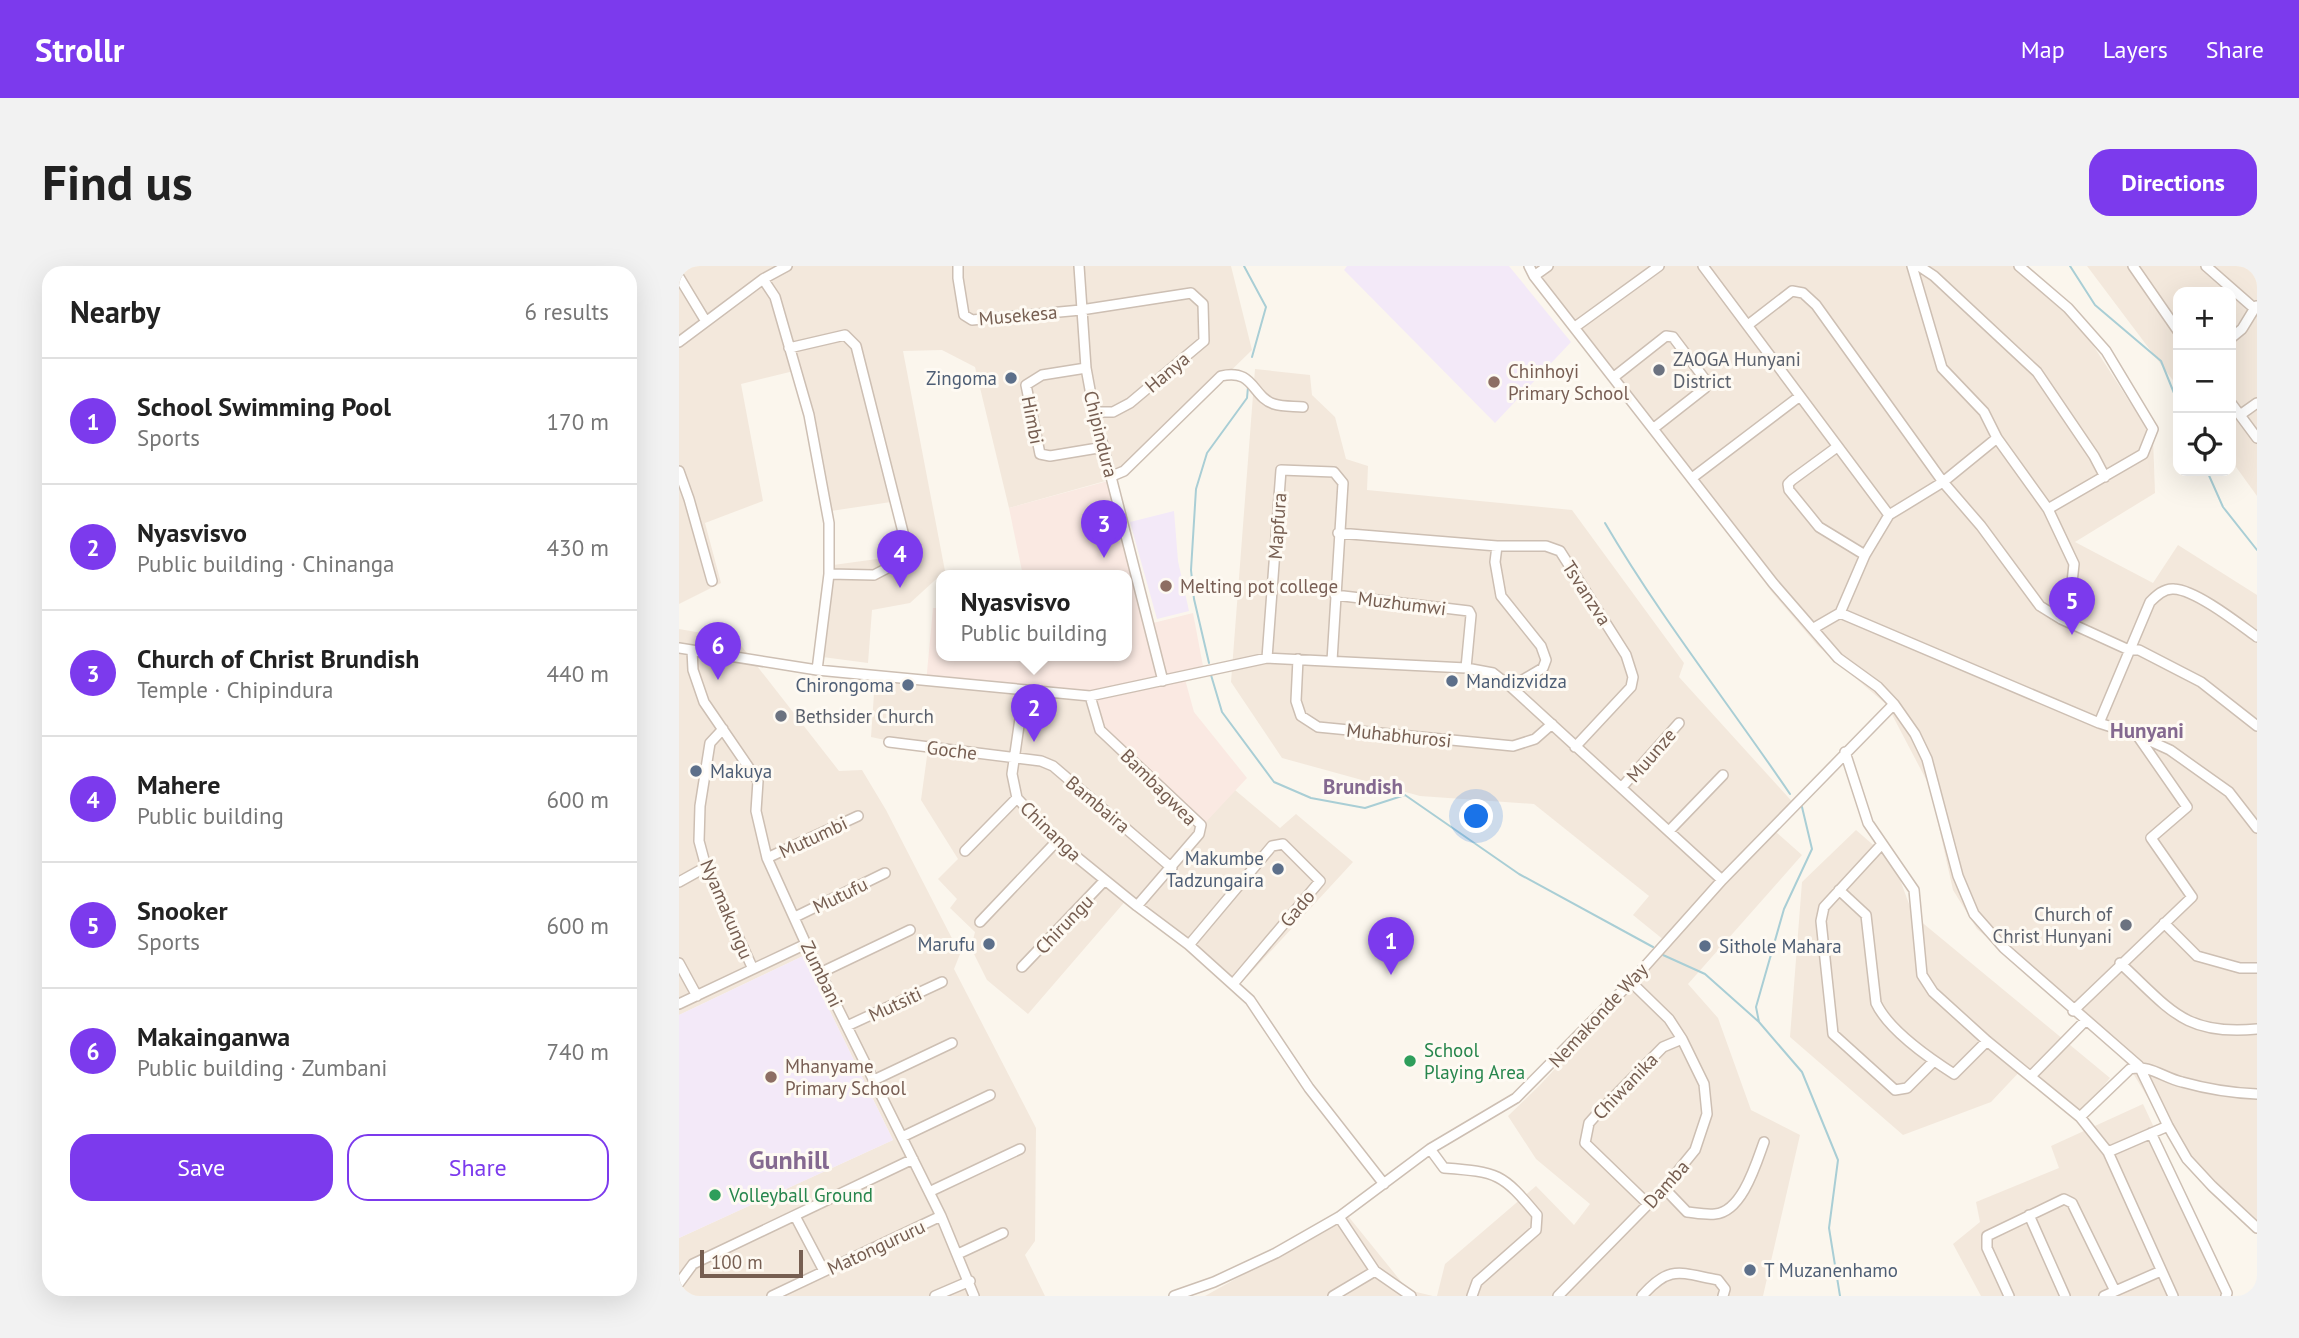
<!DOCTYPE html>
<meta charset="utf-8">
<style>
body{margin:0;font-family:"PT Sans",sans-serif;background:#f2f2f2;color:#222}
.controls{position:absolute;right:21px;top:21px;display:grid;overflow:hidden;border-radius:14px;box-shadow:0 7px 28px #0002}
.controls button{width:63px;height:63px;display:grid;place-items:center;padding:0;border:0;border-bottom:2px solid #e0e0e0;background:#fff;color:#222;font:35px sans-serif}
.scale{position:absolute;left:21px;bottom:18px;width:103px;box-sizing:border-box;padding-left:7px;border:4px solid #765e51;border-top:0;font-size:19px;line-height:24px;white-space:nowrap;color:#765e51;-webkit-text-stroke:5px #fefaf3;paint-order:stroke}
.you{position:absolute;left:798px;top:551px;width:24px;height:24px;margin:-18px;border:5px solid #fff;border-radius:50%;background:#1a73e8;box-shadow:0 0 0 10px #1a73e833}
.badge{display:grid;place-items:center;width:46px;height:46px;border-radius:50%;background:#7c3aed;color:#fff;font-size:23px;font-weight:700}
.pin{position:absolute;translate:-50% -58px;filter:drop-shadow(0 2px 4px #0008)}
.pin::after{content:'';position:absolute;top:37px;width:24px;height:21px;background:inherit;clip-path:polygon(0 0,100% 0,50% 100%)}
.popup{position:absolute;left:257px;top:304px;width:196px;height:91px;box-sizing:border-box;display:grid;place-content:center;border-radius:14px;background:#fff;filter:drop-shadow(0 2px 5px #0005);font-size:23px;white-space:nowrap;color:#767676}
.popup b{font-size:26px;color:#222}
.popup::after{content:'';position:absolute;left:50%;top:100%;margin-left:-14px;border:14px solid transparent;border-top-color:#fff}
.list{margin:0;padding:0;list-style:none}
h2{display:flex;justify-content:space-between;align-items:center;height:91px;margin:0;padding:0 28px;font-size:30px}
h2 small{font-size:23px;font-weight:400;color:#767676}
.list li{display:grid;grid-template-columns:46px 1fr auto;gap:21px;align-items:center;box-sizing:border-box;height:126px;padding:0 28px;border-top:2px solid #e0e0e0}
.list b{display:block;font-size:26px;white-space:nowrap}
.list p{margin:0;font-size:23px;white-space:nowrap;color:#767676}
.list em{font-size:23px;font-style:normal;color:#767676}
.actions{display:flex;gap:14px;padding:21px 28px}
.actions a{flex:1;padding:16px 0;border:2px solid #7c3aed;border-radius:21px;text-align:center;font-size:24px;color:#7c3aed}
.actions .main{background:#7c3aed;color:#fff}
.icon{flex:none;width:38px;height:38px;fill:none;stroke:currentColor;stroke-width:2;stroke-linecap:round;stroke-linejoin:round}
.map{position:relative;flex:none;width:1578px;height:1030px;overflow:hidden;border-radius:21px}
header{display:flex;align-items:center;gap:42px;box-sizing:border-box;height:98px;padding:0 35px;background:#7c3aed;color:#fff}
header strong{font-size:33px}
nav{display:flex;gap:38px;margin-inline-start:auto;font-size:24px}
.intro{display:flex;align-items:center;justify-content:space-between;box-sizing:border-box;height:168px;padding:0 42px}
h1{margin:0;font-size:49px}
.button{padding:18px 32px;border-radius:21px;background:#7c3aed;color:#fff;font-size:24px;font-weight:700}
main{display:flex;gap:42px;padding:0 42px}
aside{flex:1;background:#fff;border-radius:21px;box-shadow:0 7px 28px #0002}
.map>svg:first-child{display:block}
.residential{fill:#f3e8dc}
.commercial{fill:#fae9e2}
.education{fill:#f3e9f8}
.lines{fill:none;stroke-linecap:round;stroke-linejoin:round}
.stream{stroke:#a9ced5;stroke-width:2}
.minor-casing{stroke:#cdbfb3;stroke-width:12}
.minor{stroke:#fff;stroke-width:9}
.worship-dot{fill:#6b7280;stroke:#fefaf3;stroke-width:2.5}
.service-dot{fill:#5c6f8a;stroke:#fefaf3;stroke-width:2.5}
.education-dot{fill:#8d6e63;stroke:#fefaf3;stroke-width:2.5}
.leisure-dot{fill:#2e9e5b;stroke:#fefaf3;stroke-width:2.5}
.labels{text-anchor:middle;stroke-width:6;stroke-linejoin:round;paint-order:stroke}
.street-label{font-size:19px;fill:#765e51;stroke:#fefaf3}
.worship-label{font-size:19px;fill:#5b616d;stroke:#fefaf3;text-anchor:start}
.education-label{font-size:19px;fill:#785e54;stroke:#fefaf3;text-anchor:start}
.service-label{font-size:19px;fill:#4e5e75;stroke:#fefaf3;text-anchor:end}
.leisure-label{font-size:19px;fill:#27864d;stroke:#fefaf3;text-anchor:start}
.neighbourhood-label{font-size:21px;font-weight:bold;fill:#846990;stroke:#fefaf3}
.district-label{font-size:26px;font-weight:bold;fill:#846990;stroke:#fefaf3}
</style>
<header>
<strong>Strollr</strong>
<nav><a>Map</a><a>Layers</a><a>Share</a></nav>
</header>
<div class="intro"><h1>Find us</h1><a class="button">Directions</a></div>
<main>
<aside>
<h2>Nearby<small>6 results</small></h2>
<ul class="list">
<li><span class="badge">1</span><div><b>School Swimming Pool</b><p>Sports</p></div><em>170 m</em></li>
<li><span class="badge">2</span><div><b>Nyasvisvo</b><p>Public building · Chinanga</p></div><em>430 m</em></li>
<li><span class="badge">3</span><div><b>Church of Christ Brundish</b><p>Temple · Chipindura</p></div><em>440 m</em></li>
<li><span class="badge">4</span><div><b>Mahere</b><p>Public building</p></div><em>600 m</em></li>
<li><span class="badge">5</span><div><b>Snooker</b><p>Sports</p></div><em>600 m</em></li>
<li><span class="badge">6</span><div><b>Makainganwa</b><p>Public building · Zumbani</p></div><em>740 m</em></li>
</ul>
<div class="actions"><a class="main">Save</a><a>Share</a></div>
</aside>
<div class="map">
<svg width="1578" height="1030" viewBox="0 0 1578 1030">
<rect width="100%" height="100%" fill="#fbf6ed"/>
<!-- residential -->
<path class="residential" d="M0,0H552L573,84L444,210L330,242L296,101L263,84L224,85L266,305L231,337L193,344L189,397L136,390L141,331L147,300L227,289L212,236L152,245L119,104L62,118L84,235L26,257L42,317L0,338Z
M855,0H1341L1388,39L1474,172L1476,227L1396,276L1474,317L1499,279L1578,329V965L1513,905L1449,799L1390,741L1298,663L1274,624L1251,521L1208,439L1139,380L1092,325L972,153Z
M1408,0H1578V230L1552,194V26H1499V121Z
M576,103L631,109L633,129L656,151L667,193L689,200L688,224L893,244L1005,397L1000,411L1118,541L1097,566L1123,589L1009,718L1039,752L1072,844L1121,869L1084,1030H758L766,998L857,920L895,959L911,938L857,893L829,850L861,819L991,679L954,649L970,630L855,538L741,530L603,492L552,416Z
M0,363L57,373L160,505L183,504L207,544L281,688L275,703L357,862L356,975L346,989L366,1030H0V972L214,874L124,690L0,749Z
M196,413L415,435L526,556L556,524L601,562L617,548L674,596L555,725L449,632L349,748L308,714L292,682L296,666L271,642L278,633L259,613L279,593L242,534L249,483L192,471Z
M1177,564L1215,597L1234,649L1431,812L1401,848L1345,801L1312,836L1224,869L1111,771L1123,616Z
M1464,838L1554,1030H1302L1274,978L1301,956L1297,936L1380,902L1372,880Z
M669,950L729,1024L754,1030H526Z"/>
<!-- commercial -->
<path class="commercial" d="M436,213L474,357L514,347L524,400L504,406L515,446L568,512L526,557L427,467L415,435L247,417L254,342H262V390H448V310H344L330,242Z"/>
<!-- education -->
<path class="education" d="M668,0H830L892,76L816,157L665,4Z
M495,245L499,295L510,345L478,353L451,256Z
M124,690L214,874L0,972V749Z"/>
<g class="lines">
<!-- stream -->
<path class="stream" d="M565,0L587,41L573,91
M1391,0L1416,39L1482,95L1499,137
M1528,205L1544,241L1578,284
M926,257C981,351 1050,438 1111,528
M530,397L515,333L512,304L517,223L528,187L568,132L569,121
M532,409L543,446L595,516L632,532L686,542L726,529L840,608L974,681
M984,689L1026,708L1080,756L1123,806L1159,894L1150,962L1161,1030
M1080,756L1077,741L1105,643L1133,583L1123,541"/>
<!-- minor casing -->
<g class="minor-casing">
<path id="minor" d="M279,0V12L285,49L293,54L402,44L512,27L524,38L525,75L451,137L434,146H416
M400,0L407,102L414,140L484,415
M850,0L855,10L1094,317L1159,392L1199,421L1215,438L1236,468L1248,493L1279,610L1295,648L1325,682L1460,800L1489,860L1508,893L1533,920L1578,962
M1024,0L1210,249
M1233,0L1263,102L1305,146L1318,172L1369,243L1395,298L1392,326L1374,348
M1240,0L1255,10L1358,106L1415,190L1426,211
M1340,0L1389,42L1427,85L1474,163L1464,188L1369,243
M1454,0L1499,65
M1527,0L1576,43
M855,10L869,0
M0,11L26,54
M84,13L96,31L130,149L150,257V308L138,404
M1069,59L1113,25L1124,27L1137,39L1264,216L1302,260L1361,340L1382,353L1450,384H1460L1522,416L1578,460
M896,61L980,0
M1552,72L1563,63L1577,40
M0,76L84,13L108,0
M110,82L166,69L177,80L227,278L220,296L195,309L150,308
M407,102L363,109L347,119L361,188L371,190L425,181
M935,111L987,70L994,71L1028,116L1026,122L975,162
M1552,137L1578,172
M1561,149L1578,137
M1158,181L1113,214L1109,218L1110,224L1140,261L1186,289
M0,205L10,233L33,315
M433,210L445,205L542,110C575,102 573,131 595,138C604,141 615,140 624,141
M1013,212L1121,130
M659,267L818,280H867L881,285L947,389L954,411L952,421L896,481
M818,280L816,296L822,330L862,380L867,394L864,402L832,421
M656,329L790,345L792,349L787,402
M1161,347L1186,289L1210,249L1264,216L1318,172
M1135,362L1161,347L1420,457L1471,336C1477,330 1485,322 1495,323C1517,324 1560,358 1578,371
M0,382L138,404L411,430L588,392L787,402L814,407L832,421L1043,614
M13,384L14,404L25,436L79,515L77,545L88,592L127,678L262,950L295,1030
M588,392L602,204L655,206L664,217L653,395
M619,393L617,435L622,450L639,461L834,480L856,473L873,458
M345,425L333,508L338,532L378,575L458,640L510,679L571,734L630,822L705,918
M411,430L421,464L522,559L520,568L458,640
M1420,457L1458,469L1491,484L1550,526L1578,562
M44,463L31,477L21,540L20,575L27,601L74,703
M210,476L362,495L374,500L493,602
M1166,486L1189,557L1235,624L1243,709L1254,726L1308,775L1401,851L1429,886L1494,1030
M943,521L1000,457
M990,565L1044,509
M1203,578L1145,641L1142,655L1154,768L1216,824L1228,822L1255,795
M286,585L338,532
M88,592L179,550
M0,616L27,601
M1160,624L1187,649L1197,737C1209,763 1250,792 1275,808L1308,775
M116,651L206,607
M301,656L378,575
M1485,657L1518,690L1561,702H1578
M510,679L593,580L604,578L641,615L554,718
M0,697L18,730
M1441,697C1491,743 1505,770 1578,763
M343,701L426,614
M141,707L231,664
M0,738L127,678
M1394,745L1513,631L1472,572L1508,541L1458,469
M168,760L263,716
M1352,810L1406,755
M195,814L273,777
M1401,851L1451,803C1470,798 1485,812 1503,816C1528,823 1552,827 1578,828
M1472,867L1548,1027L1547,1030
M223,871L311,829
M751,883L765,902C819,906 823,907 858,949L857,964L798,1016L793,1030
M1429,886L1489,860
M985,922L1008,946C1017,947 1027,949 1036,948C1063,946 1077,898 1085,876
M250,926L341,883
M969,938L906,877L910,857L918,848L984,781L1003,773
M1350,949L1386,1030
M116,950L145,1005
M660,951L696,1005L732,1030
M279,988L324,967
M0,1017L14,998L234,893
M93,1030L262,950
M256,1030L291,1015
M495,1030L535,1016L597,987L660,951L751,883L837,832L952,716L1043,614L1215,438
M654,1030L696,1005
M879,1030L985,922L1016,884L1028,848L1025,818L1003,773L990,753L952,716
M963,1030C991,998 1001,1007 1039,1014L1046,1023L1044,1030
M1330,1030L1308,982V970L1385,933L1393,937L1436,1025
M1425,1030L1482,1005"/>
</g>
<!-- minor -->
<use href="#minor" class="minor"/>
</g>
<!-- markers -->
<g class="worship-dot">
<circle cx="980" cy="104" r="7"/>
<circle cx="102" cy="450" r="7"/>
<circle cx="1447" cy="659" r="7"/>
</g>
<g class="service-dot">
<circle cx="332" cy="112" r="7"/>
<circle cx="773" cy="415" r="7"/>
<circle cx="229" cy="419" r="7"/>
<circle cx="17" cy="505" r="7"/>
<circle cx="599" cy="603" r="7"/>
<circle cx="310" cy="678" r="7"/>
<circle cx="1026" cy="680" r="7"/>
<circle cx="1071" cy="1004" r="7"/>
</g>
<g class="education-dot">
<circle cx="815" cy="116" r="7"/>
<circle cx="487" cy="320" r="7"/>
<circle cx="92" cy="811" r="7"/>
</g>
<g class="leisure-dot">
<circle cx="731" cy="795" r="7"/>
<circle cx="36" cy="929" r="7"/>
</g>
<g class="labels">
<!-- street labels -->
<g class="street-label">
<text transform="translate(339 49) rotate(-5)" y="7">Musekesa</text>
<text transform="translate(488 106) rotate(-40)" y="7">Hanya</text>
<text transform="translate(354 154) rotate(79)" y="7">Himbi</text>
<text transform="translate(422 168) rotate(76)" y="7">Chipindura</text>
<text transform="translate(598 260) rotate(-86)" y="7">Mapfura</text>
<text transform="translate(908 327) rotate(57)" y="7">Tsvanzva</text>
<text transform="translate(723 337) rotate(7)" y="7">Muzhumwi</text>
<text transform="translate(720 469) rotate(6)" y="7">Muhabhurosi</text>
<text transform="translate(273 484) rotate(7)" y="7">Goche</text>
<text transform="translate(972 489) rotate(-49)" y="7">Muunze</text>
<text transform="translate(480 521) rotate(45)" y="7">Bambagwea</text>
<text transform="translate(419 538) rotate(40)" y="7">Bambaira</text>
<text transform="translate(372 565) rotate(44)" y="7">Chinanga</text>
<text transform="translate(134 571) rotate(-25)" y="7">Mutumbi</text>
<text transform="translate(161 629) rotate(-26)" y="7">Mutufu</text>
<text transform="translate(618 642) rotate(-50)" y="7">Gado</text>
<text transform="translate(48 643) rotate(67)" y="7">Nyamakungu</text>
<text transform="translate(385 658) rotate(-46)" y="7">Chirungu</text>
<text transform="translate(143 708) rotate(64)" y="7">Zumbani</text>
<text transform="translate(216 738) rotate(-25)" y="7">Mutsiti</text>
<text transform="translate(919 749) rotate(-47)" y="7">Nemakonde Way</text>
<text transform="translate(946 820) rotate(-46)" y="7">Chiwanika</text>
<text transform="translate(987 918) rotate(-48)" y="7">Damba</text>
<text transform="translate(197 981) rotate(-25)" y="7">Matongururu</text>
</g>
<!-- worship labels -->
<g class="worship-label">
<text x="994" y="100">ZAOGA Hunyani<tspan x="994" dy="22">District</tspan></text>
<text x="116" y="457">Bethsider Church</text>
<text x="1433" y="655" text-anchor="end">Church of<tspan x="1433" dy="22">Christ Hunyani</tspan></text>
</g>
<!-- education labels -->
<g class="education-label">
<text x="829" y="112">Chinhoyi<tspan x="829" dy="22">Primary School</tspan></text>
<text x="501" y="327">Melting pot college</text>
<text x="106" y="807">Mhanyame<tspan x="106" dy="22">Primary School</tspan></text>
</g>
<!-- service labels -->
<g class="service-label">
<text x="318" y="119">Zingoma</text>
<text x="787" y="422" text-anchor="start">Mandizvidza</text>
<text x="215" y="426">Chirongoma</text>
<text x="31" y="512" text-anchor="start">Makuya</text>
<text x="585" y="599">Makumbe<tspan x="585" dy="22">Tadzungaira</tspan></text>
<text x="296" y="685">Marufu</text>
<text x="1040" y="687" text-anchor="start">Sithole Mahara</text>
<text x="1085" y="1011" text-anchor="start">T Muzanenhamo</text>
</g>
<!-- leisure labels -->
<g class="leisure-label">
<text x="745" y="791">School<tspan x="745" dy="22">Playing Area</tspan></text>
<text x="50" y="936">Volleyball Ground</text>
</g>
<!-- neighbourhood labels -->
<g class="neighbourhood-label">
<text x="1468" y="472">Hunyani</text>
<text x="684" y="528">Brundish</text>
</g>
<!-- district labels -->
<g class="district-label">
<text x="110" y="903">Gunhill</text>
</g>
</g>
</svg>
<div class="controls">
<button>+</button>
<button>−</button>
<button><svg class="icon" aria-label="locate" viewBox="0 0 24 24"><circle cx="12" cy="12" r="6"/><path d="M12 2v4M12 18v4M2 12h4M18 12h4"/></svg></button>
</div>
<div class="scale">100 m</div>
<div class="you"></div>
<div class="pin badge" style="left:712px;top:709px">1</div>
<div class="pin badge" style="left:355px;top:476px">2</div>
<div class="popup"><b>Nyasvisvo</b>Public building</div>
<div class="pin badge" style="left:425px;top:292px">3</div>
<div class="pin badge" style="left:221px;top:322px">4</div>
<div class="pin badge" style="left:1393px;top:369px">5</div>
<div class="pin badge" style="left:39px;top:414px">6</div>
</div>
</main>
